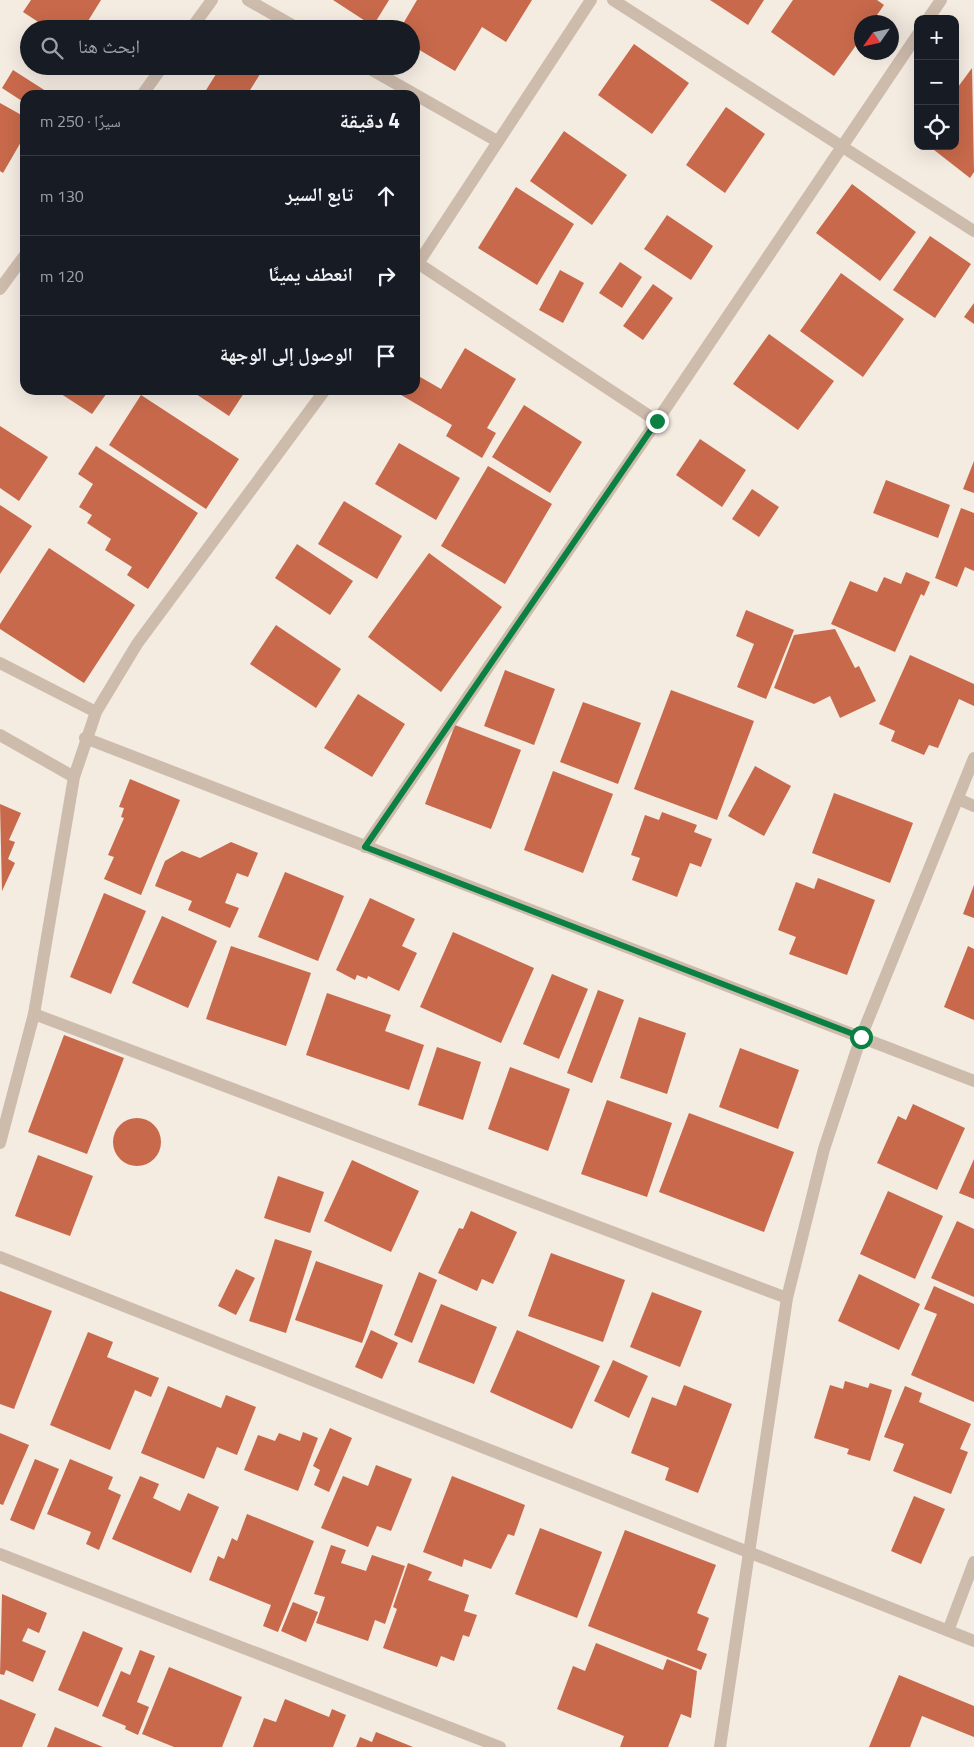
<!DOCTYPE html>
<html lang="ar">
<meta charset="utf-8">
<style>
body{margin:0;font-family:"Titillium Web","Noto Naskh Arabic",sans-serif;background:#242831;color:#f1f3f6;direction:rtl}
.controls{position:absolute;right:15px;top:15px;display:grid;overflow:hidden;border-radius:10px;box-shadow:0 5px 20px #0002}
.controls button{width:45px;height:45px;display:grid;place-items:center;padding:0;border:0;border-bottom:1px solid #363941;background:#171b24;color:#f1f3f6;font:25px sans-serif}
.compass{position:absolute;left:854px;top:15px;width:45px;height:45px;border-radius:50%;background:#171b24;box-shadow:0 5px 20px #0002;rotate:236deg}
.stop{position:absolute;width:15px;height:15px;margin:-11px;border:4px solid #0b8043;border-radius:50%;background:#fff}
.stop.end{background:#0b8043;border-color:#fff;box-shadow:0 1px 5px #0008}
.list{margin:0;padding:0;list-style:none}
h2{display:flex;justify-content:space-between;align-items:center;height:65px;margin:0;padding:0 20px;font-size:21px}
h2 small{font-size:16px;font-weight:400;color:#9ea1a6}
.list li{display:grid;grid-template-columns:32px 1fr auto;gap:15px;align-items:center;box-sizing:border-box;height:80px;padding:0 20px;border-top:1px solid #363941}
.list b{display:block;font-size:19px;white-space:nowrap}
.list em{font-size:16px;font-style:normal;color:#9ea1a6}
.icon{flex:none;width:28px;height:28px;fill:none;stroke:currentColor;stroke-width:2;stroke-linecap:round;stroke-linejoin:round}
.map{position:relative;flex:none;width:974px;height:1747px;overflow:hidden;direction:ltr}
.search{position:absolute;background:#171b24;box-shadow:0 5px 20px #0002;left:20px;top:20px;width:400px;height:55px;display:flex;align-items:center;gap:12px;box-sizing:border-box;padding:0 18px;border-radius:28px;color:#9ea1a6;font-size:19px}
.panel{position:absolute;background:#171b24;box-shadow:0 5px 20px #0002;left:20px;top:90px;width:400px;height:305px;border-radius:15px;direction:rtl}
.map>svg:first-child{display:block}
.building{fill:#c8694b}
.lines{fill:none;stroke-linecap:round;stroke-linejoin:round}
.minor{stroke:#cdbbac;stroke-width:12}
.tertiary{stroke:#cdbbac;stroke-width:12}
.route{stroke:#0b8043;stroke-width:6}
</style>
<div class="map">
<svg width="974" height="1747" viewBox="0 0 974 1747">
<rect width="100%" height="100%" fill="#f4ebe1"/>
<!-- building -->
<path class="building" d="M31,0H101L83,29H49L23,12Z
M333,0H389L373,26Z
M417,0H532L506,42L482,27L455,71L411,45V29H400Z
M710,0H764L748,25Z
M793,0H877L884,5L872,22H862V37L834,76L771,32Z
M634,44L689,83L652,134L598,95Z
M221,66H265L247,95H203Z
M972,68L974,172L970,178L929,146H955V91Z
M13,70L49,93L48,95H25V103L2,88Z
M0,103L25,117V135L3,173L0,171Z
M726,107L765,134L725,193L686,165Z
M564,131L627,175L592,225L530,181Z
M852,184L916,232L880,281L816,233Z
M516,187L574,224L537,285L478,248Z
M667,215L713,246L691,280L644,249Z
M930,236L971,264L935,318L893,290Z
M620,262L642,277L622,308L599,293Z
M560,270L584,283L563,323L539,310Z
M841,273L904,319L863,377L800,331Z
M653,284L673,298L643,340L623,326Z
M974,303V324L964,317Z
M769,334L834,381L798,430L733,384Z
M465,348L516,379L487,428L496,433L482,458L446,436L452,425L396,392L397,390H415V374L441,389Z
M55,390H109L92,414Z
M190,390H246L229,416Z
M141,395L239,459L206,509L109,445Z
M524,405L582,442L550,493L492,457Z
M0,426L48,457L19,501L0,488Z
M700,439L746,470L722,507L676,475Z
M399,443L460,478L436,520L375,484Z
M96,446L198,513L148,589L127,575L132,567L105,550L111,539L87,523L92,515L79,507L93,484L78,474Z
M974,461V493L963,489Z
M488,466L552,504L505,584L441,546Z
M886,480L950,505L938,538L873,513Z
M752,489L779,507L759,537L732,519Z
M344,501L402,536L377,579L318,544Z
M0,505L32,526L0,574Z
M961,508L974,513V571L965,567L957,587L935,578Z
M297,544L353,581L330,615L275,578Z
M49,548L135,605L84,683L0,629V624Z
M429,553L502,607L441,692L368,637Z
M906,572L930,582L924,596L921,594L895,652L831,624L850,581L877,592L884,577L901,584Z
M746,610L794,630L766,699L737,687L754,644L736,636Z
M276,625L341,669L316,708L250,664Z
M835,629L855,668L859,666L876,701L840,718L830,696L814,704L774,688L794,635Z
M910,655L974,684V706L959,699L938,748L929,745L924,755L891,741L895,731L879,724Z
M505,670L555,689L534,745L484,726Z
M671,690L754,721L717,820L634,789Z
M358,694L405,724L372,777L324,748Z
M583,702L641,723L618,784L560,762Z
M455,725L521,750L491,829L425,804Z
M755,766L791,786L764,836L728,816Z
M553,771L613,794L583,873L524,850Z
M130,779L180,800L141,895L104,879L114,857L108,855L124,818L121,817L124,808L119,807Z
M834,793L913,823L890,883L812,853Z
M0,804L21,813L9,840L15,842L8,859L15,863L2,891Z
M662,812L697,825L694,832L712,839L701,867L690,863L677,897L632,880L640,858L631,855L645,815L659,820Z
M231,842L258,853L248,877L237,873L225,903L239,908L230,928L188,910L192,901L155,886L165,861L182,851L200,858Z
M285,872L344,896L318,961L258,937Z
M818,878L875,900L847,975L789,954L796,937L778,930L796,882L814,889Z
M974,885V918L963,914Z
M104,893L146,911L111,994L70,977Z
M370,898L415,919L402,946L417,953L399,991L368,976L367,979L357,975L355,980L336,970Z
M162,916L217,941L188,1008L132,983Z
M453,932L534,968L501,1043L420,1007Z
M231,946L311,973L286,1046L206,1019Z
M968,946L974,949V1020L944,1007Z
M552,974L588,989L559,1059L523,1044Z
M598,990L624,1000L592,1083L567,1073Z
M327,993L391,1015L385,1031L424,1045L409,1090L306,1055Z
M639,1017L686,1033L667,1094L620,1078Z
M64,1035L124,1058L87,1154L28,1132Z
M437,1047L481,1062L463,1120L418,1105Z
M740,1048L799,1070L778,1129L719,1107Z
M510,1067L570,1089L548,1151L488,1129Z
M607,1100L672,1123L647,1197L581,1174Z
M913,1104L965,1128L937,1190L877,1163L898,1116L906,1120Z
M689,1113L794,1152L764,1232L659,1192Z
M113 1142a24 24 0 1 1 48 0a24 24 0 1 1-48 0Z
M38,1155L93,1176L70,1236L15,1216Z
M974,1159V1199L959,1193Z
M352,1160L419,1191L391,1252L324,1221Z
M278,1176L324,1192L310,1233L264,1218Z
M888,1191L943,1216L915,1279L860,1254Z
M471,1211L517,1232L493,1284L482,1279L477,1291L438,1273L459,1228L463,1229Z
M957,1221L974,1229V1297L931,1278Z
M275,1239L312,1251L286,1333L249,1321Z
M551,1253L625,1280L603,1342L528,1316Z
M316,1261L383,1285L362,1343L295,1320Z
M236,1269L255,1278L236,1315L218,1306Z
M419,1272L437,1280L412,1343L394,1335Z
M859,1274L920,1304L899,1350L838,1321Z
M934,1286L974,1304V1402L911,1375L937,1314L924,1309Z
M0,1291L52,1311L14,1409L0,1404Z
M652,1292L702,1311L680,1367L630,1347Z
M441,1304L497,1327L474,1384L418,1362Z
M371,1330L398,1343L382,1379L355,1367Z
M517,1330L600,1366L572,1429L490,1392Z
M88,1332L113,1342L107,1357L159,1378L151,1397L135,1390L110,1450L50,1425Z
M613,1360L648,1376L629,1418L594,1401Z
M845,1381L868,1388L870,1383L892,1390L870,1461L847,1454L849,1449L814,1438L830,1385L843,1389Z
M684,1385L732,1404L698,1493L665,1480L669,1468L631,1453L652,1397L676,1406Z
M168,1386L221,1408L226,1395L256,1407L237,1455L217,1447L204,1479L141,1453Z
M905,1386L922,1393L919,1402L971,1424L960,1449L968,1452L951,1494L893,1471L904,1444L884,1437Z
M330,1428L352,1438L329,1492L314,1485L320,1470L313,1466Z
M303,1432L318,1438L298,1491L244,1470L258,1435L275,1441L279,1433L300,1441Z
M0,1433L29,1445L3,1505L0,1504Z
M35,1459L59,1469L34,1530L10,1520Z
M70,1459L113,1477L108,1489L121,1495L99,1550L86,1544L91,1532L47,1514Z
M376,1465L412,1479L391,1531L377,1526L368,1547L321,1528L343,1476L368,1486Z
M140,1476L159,1484L153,1498L180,1511L188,1493L219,1507L191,1573L112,1539Z
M452,1476L525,1505L514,1536L508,1534L491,1569L464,1559L462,1567L423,1552Z
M914,1496L945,1509L921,1564L891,1551Z
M247,1514L314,1541L278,1632L263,1626L271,1605L209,1580L218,1556L224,1559L232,1538L237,1541Z
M540,1528L602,1552L577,1618L515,1594Z
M625,1530L716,1565L697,1613L709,1618L697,1650L707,1654L701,1670L588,1626Z
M331,1545L346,1550L341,1563L366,1571L372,1555L405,1566L385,1624L375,1620L368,1641L316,1623L325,1597L314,1594Z
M408,1563L432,1572L428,1580L469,1595L464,1611L477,1615L469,1637L463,1635L454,1661L441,1656L437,1667L383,1648L397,1609L393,1607Z
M2,1594L47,1613L39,1633L28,1628L22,1641L46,1651L33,1682L6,1670L4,1675L0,1674Z
M293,1602L318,1612L306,1642L281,1631Z
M83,1631L123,1648L98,1707L58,1690Z
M596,1643L663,1670L667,1659L697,1671L691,1718L681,1714L668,1747H620L624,1736L557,1709L573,1666L585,1671Z
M140,1650L155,1656L137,1702L149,1707L138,1735L125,1729L126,1726L102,1716L121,1671L130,1675Z
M169,1667L242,1697L222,1747H174L142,1734Z
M899,1675L974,1706V1737L922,1716L910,1747H869Z
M0,1699L36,1714L22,1747H0Z
M285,1699L329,1717L332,1709L346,1715L333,1747H253L264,1718L276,1722Z
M55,1727L103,1747H47Z
M376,1732L413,1747H356L360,1737L372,1742Z"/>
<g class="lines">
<!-- minor -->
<path class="minor" d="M248,0L299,29
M613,0L974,231
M928,19L941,0
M191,29L212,0
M365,66L497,141
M142,95L163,66
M419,264L657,421
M0,289L25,255
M85,738L974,1081
M958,799L974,806
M365,847L657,421L918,34
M34,1014L787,1298
M0,1257L974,1641
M0,1554L500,1747
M948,1631L974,1562
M720,1747L787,1298L824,1149L861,1037L974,758"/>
<!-- tertiary -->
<path class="tertiary" d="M415,268L591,0
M0,663L96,712
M0,735L74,777
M0,1143L34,1014L74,777L96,712L137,644L325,390"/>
</g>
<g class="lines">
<!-- route -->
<path class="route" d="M657,421L365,847L861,1037"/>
</g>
</svg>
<div class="controls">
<button>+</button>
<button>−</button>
<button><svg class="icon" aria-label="locate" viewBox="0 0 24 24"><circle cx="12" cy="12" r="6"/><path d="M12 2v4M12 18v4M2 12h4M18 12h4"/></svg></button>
</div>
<svg class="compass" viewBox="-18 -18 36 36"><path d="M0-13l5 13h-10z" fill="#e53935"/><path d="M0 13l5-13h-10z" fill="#9ea1a6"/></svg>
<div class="stop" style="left:861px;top:1037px"></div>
<div class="stop end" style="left:657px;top:421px"></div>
<div class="search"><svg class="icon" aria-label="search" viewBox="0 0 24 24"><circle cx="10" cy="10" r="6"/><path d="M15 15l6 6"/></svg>ابحث هنا</div>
<section class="panel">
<h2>4 دقيقة<small>سيرًا · 250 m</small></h2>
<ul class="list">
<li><svg class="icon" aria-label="ahead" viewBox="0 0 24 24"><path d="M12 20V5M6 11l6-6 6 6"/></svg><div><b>تابع السير</b></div><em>130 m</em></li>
<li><svg class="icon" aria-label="right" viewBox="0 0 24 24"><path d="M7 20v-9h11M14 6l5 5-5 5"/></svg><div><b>انعطف يمينًا</b></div><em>120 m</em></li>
<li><svg class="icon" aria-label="arrive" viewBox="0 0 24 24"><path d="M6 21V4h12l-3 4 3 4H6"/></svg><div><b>الوصول إلى الوجهة</b></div></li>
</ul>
</section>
</div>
